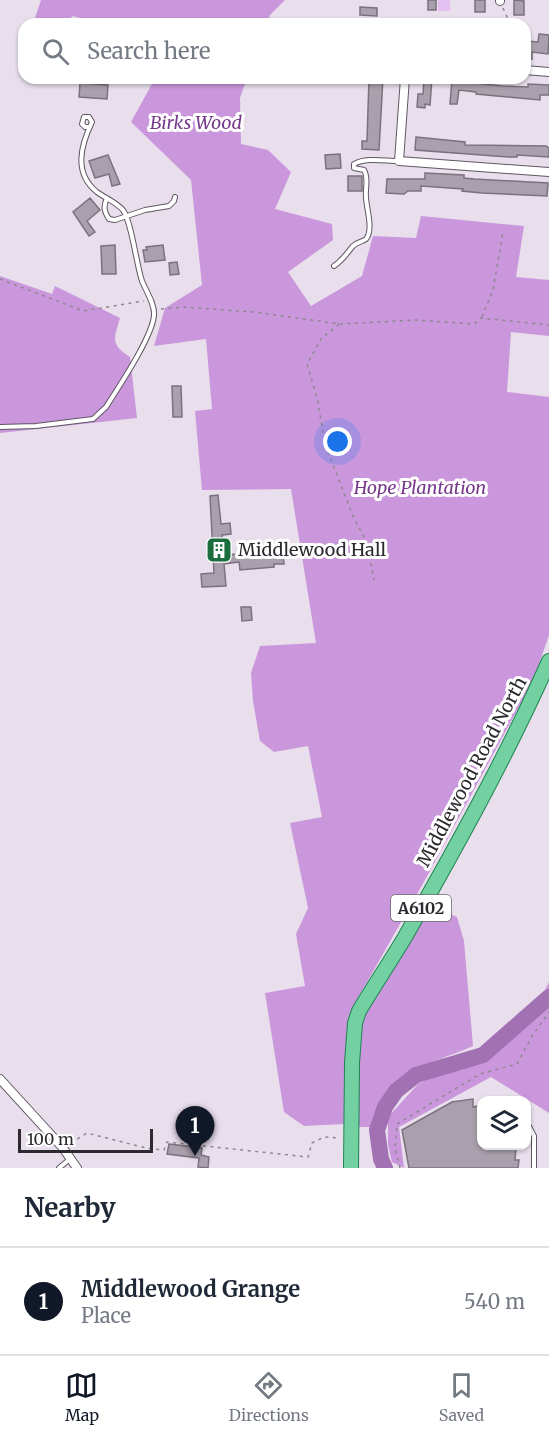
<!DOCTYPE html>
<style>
body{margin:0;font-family:Merriweather,serif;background:#f2f2f3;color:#1f2937}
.controls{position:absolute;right:18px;bottom:18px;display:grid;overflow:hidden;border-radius:12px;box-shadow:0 2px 4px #0004}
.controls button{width:54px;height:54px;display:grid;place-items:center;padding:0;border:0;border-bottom:2px solid #e0e1e3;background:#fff;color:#1f2937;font:30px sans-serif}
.scale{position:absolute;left:18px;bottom:15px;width:135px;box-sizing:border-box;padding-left:6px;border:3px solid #2d2a2f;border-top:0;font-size:16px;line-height:21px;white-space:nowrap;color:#2d2a2f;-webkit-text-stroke:4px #fff;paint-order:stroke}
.you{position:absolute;left:338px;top:442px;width:21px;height:21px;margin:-15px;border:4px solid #fff;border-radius:50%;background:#1a73e8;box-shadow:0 0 0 9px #1a73e833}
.badge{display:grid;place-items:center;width:39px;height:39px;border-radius:50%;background:#111827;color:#fff;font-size:20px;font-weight:700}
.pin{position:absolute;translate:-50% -50px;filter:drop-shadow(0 2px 3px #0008)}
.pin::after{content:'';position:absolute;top:32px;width:21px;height:18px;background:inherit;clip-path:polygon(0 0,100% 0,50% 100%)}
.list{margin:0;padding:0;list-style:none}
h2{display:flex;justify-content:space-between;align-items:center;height:78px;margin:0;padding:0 24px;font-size:26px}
h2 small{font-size:20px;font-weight:400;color:#747a83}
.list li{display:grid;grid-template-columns:39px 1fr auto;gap:18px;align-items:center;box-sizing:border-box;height:108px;padding:0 24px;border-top:2px solid #e0e1e3}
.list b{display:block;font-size:22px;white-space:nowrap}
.list p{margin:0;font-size:20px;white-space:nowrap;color:#747a83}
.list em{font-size:20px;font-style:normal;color:#747a83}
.icon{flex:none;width:33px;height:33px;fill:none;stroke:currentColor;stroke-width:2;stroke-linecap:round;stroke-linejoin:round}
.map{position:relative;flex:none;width:549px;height:1168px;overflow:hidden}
.search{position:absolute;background:#fff;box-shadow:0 2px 4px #0004;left:18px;right:18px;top:18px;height:66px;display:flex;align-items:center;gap:15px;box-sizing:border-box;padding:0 21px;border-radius:18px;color:#747a83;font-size:22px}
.sheet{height:186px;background:#fff}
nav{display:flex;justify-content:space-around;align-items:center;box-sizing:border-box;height:84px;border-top:2px solid #e0e1e3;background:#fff;font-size:16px;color:#747a83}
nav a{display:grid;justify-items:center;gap:3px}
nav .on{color:#111827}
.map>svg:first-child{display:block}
.green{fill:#e3c0f0}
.forest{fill:#ca97dc}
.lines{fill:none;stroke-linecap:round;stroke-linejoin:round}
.river{stroke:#a271b4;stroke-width:16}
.building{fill:#aaa0ad;stroke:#7b727e;stroke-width:1.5}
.lane-casing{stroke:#605763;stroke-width:6}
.street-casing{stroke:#605763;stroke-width:10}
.primary-casing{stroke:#1d8350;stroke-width:16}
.path{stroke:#8d8790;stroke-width:1.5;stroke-dasharray:3 4.5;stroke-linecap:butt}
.lane{stroke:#fff;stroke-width:4}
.street{stroke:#fff;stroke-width:8}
.primary{stroke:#73d1a1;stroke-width:14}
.labels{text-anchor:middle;stroke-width:6;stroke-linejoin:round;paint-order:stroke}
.shield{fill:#fff;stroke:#6c6a6d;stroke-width:1.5}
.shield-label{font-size:16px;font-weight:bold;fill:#2d2a2f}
.park-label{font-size:18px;font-style:italic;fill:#76398b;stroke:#fff}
.poi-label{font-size:18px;fill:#2d2a2f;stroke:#fff;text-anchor:start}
.street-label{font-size:18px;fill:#2d2a2f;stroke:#fff}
</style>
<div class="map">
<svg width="549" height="1168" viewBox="0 0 549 1168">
<rect width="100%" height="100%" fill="#e8deec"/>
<!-- green -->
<path class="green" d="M438,0H450V11H438Z"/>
<!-- forest -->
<path class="forest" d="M41,0H285L270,15L267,24H106L72,16L69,24H33Z
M150,78H247L240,98L241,144L268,150L291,172L275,209L332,224L333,240L288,272L311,306L362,276L373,236L416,238L421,216L524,226L516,277L549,280V336L511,332L507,392L549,397V635L534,679L430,871L358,998L347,1027L345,1124L304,1126L284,1112L265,993L305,986L296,934L308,908L290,823L322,817L308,746L274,752L260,741L253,701L251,673L260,646L316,643L291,489L202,490L195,411L212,409L206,339L154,346L165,308L202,285L191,180L131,122L153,82Z
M0,276L52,294L55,286L120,318C114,339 110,344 130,357L137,418L0,433Z
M429,905L457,917L464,941L473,1046C422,1068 390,1068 370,1127H356L359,1031L365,1014Z
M549,982V1113L491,1077L399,1127L404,1168L392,1162L388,1145V1117L419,1083L463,1066L528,1023Z"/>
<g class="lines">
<!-- river -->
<path class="river" d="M385,1168L381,1159L377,1130L385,1107L396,1091L416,1075L483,1055L549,997"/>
</g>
<!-- building -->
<path class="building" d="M428,0H436V10H428Z
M475,0H485V12H475Z
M514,0L524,1V15H514Z
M360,7L377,8V16L360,15Z
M539,34L549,35L548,54L532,52V59H525V45H527L528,41L538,42Z
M369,78H383L379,150L362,149V141H367Z
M424,78H432L430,105L425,104V108L417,107L418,94H423Z
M452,79L466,80V82L502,86L528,87V84L549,85V95H540V100L476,94V92L459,90L457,104H450Z
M80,83L108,85L107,99L79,97Z
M416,137L465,142V145L546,146L549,148V157L517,155V157H508L415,150Z
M340,154L341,168L326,169L325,155Z
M108,155L120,184L112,186L109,174L95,178L89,161Z
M425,173L464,175V178L474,179L548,183L547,196L482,193L462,191L463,189L421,186V191H408L404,194L386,193L387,179H425Z
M348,176H362V191H348Z
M90,198L100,210L87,221L95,232L89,236L73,212Z
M115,245L116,274H102L101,246Z
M163,245L165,260L145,262L143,250H147L146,247Z
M177,262L179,274L170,275L169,263Z
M172,386H181L182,417H173Z
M218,495L221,524L230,523L231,534L222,535L223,555L274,552L275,556L283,555L284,564H274V567L240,570L239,562L224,564L226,586L202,587L201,574L214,573L210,496Z
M241,607H251L252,620L242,621Z
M473,1099V1107L478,1106V1122H482V1146H516L515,1160H519L518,1168H409L402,1130L452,1102Z
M169,1144L202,1148L201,1155L209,1157L208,1168L198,1167L199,1158L167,1154Z"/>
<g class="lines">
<!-- lane casing -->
<g class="lane-casing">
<path id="lane" d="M107,198C103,207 104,211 109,219L115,220L145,210L169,206L174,201L175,197
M334,266C343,260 347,253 353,246C357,242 362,242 366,239C374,230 366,207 366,197C365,188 369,178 364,170L354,168V164C366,157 385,161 398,161
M0,427L36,426L93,419L106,407C118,388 153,336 154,315C155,304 146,291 142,281C136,263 132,223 123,210C116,202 105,198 97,192C73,173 81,145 92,122L89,117H84L82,124L85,127H89
M526,1121L534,1136V1168
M59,1168L70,1159"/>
</g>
<!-- street casing -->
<g class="street-casing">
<path id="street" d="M500,1V0
M525,70L549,72
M405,78L399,161L549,172
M0,1079L63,1148L77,1168"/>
</g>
<!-- primary casing -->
<g class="primary-casing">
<path id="primary" d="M351,1168L352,1063L355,1023L359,1011C374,986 390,962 405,937C456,847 507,756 549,661"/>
</g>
<!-- path -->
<path class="path" d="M503,8L507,17V24
M0,279L83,311L144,301
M161,309L183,307L254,312L340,324L416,320L474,324L481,318L549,325
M482,317L493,290L503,232
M339,324L321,339L307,364L317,397L325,444L353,516L367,543L374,580
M71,1143L87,1133L146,1148L164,1150L167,1142L308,1157L312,1143L324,1137L340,1138
M400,1168L395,1148L397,1124L480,1074L517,1064L532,1036L549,1012"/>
<!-- lane -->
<use href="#lane" class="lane"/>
<!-- street -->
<use href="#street" class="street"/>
<!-- primary -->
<use href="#primary" class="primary"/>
</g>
<!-- icons -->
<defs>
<g id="building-square" transform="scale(1.35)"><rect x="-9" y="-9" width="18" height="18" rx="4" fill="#1c6d3e" stroke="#fff"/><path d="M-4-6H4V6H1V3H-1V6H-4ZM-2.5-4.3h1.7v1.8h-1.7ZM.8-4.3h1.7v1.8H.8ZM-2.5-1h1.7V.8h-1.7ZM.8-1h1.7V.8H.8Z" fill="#fff"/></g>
</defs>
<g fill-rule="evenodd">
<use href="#building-square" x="219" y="550"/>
</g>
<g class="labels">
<!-- shield labels -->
<rect class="shield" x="391" y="895" width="60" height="26" rx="4.5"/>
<g class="shield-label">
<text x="421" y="914">A6102</text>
</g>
<!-- park labels -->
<g class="park-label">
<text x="196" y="129">Birks Wood</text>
<text x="420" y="494">Hope Plantation</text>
</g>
<!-- poi labels -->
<g class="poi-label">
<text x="238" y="556">Middlewood Hall</text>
</g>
<!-- street labels -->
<g class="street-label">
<text transform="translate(472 772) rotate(-62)" y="6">Middlewood Road North</text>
</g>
</g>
</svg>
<div class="controls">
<button><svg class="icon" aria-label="layers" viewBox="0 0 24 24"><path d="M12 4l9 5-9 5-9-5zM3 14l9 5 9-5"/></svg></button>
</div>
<div class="scale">100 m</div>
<div class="you"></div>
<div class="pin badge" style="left:195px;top:1156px">1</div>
<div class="search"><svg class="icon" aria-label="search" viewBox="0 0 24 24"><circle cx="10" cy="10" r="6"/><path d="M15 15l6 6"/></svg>Search here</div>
</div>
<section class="sheet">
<h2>Nearby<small></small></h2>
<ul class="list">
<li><span class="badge">1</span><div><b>Middlewood Grange</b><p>Place</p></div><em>540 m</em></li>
</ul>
</section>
<nav>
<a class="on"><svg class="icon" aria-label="map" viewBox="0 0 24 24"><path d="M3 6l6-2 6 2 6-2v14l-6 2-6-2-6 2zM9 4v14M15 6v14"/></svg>Map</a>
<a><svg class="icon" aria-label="directions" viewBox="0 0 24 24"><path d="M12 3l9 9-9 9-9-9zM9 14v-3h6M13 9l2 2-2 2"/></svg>Directions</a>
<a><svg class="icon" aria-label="saved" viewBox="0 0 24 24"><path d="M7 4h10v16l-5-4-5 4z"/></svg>Saved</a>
</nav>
